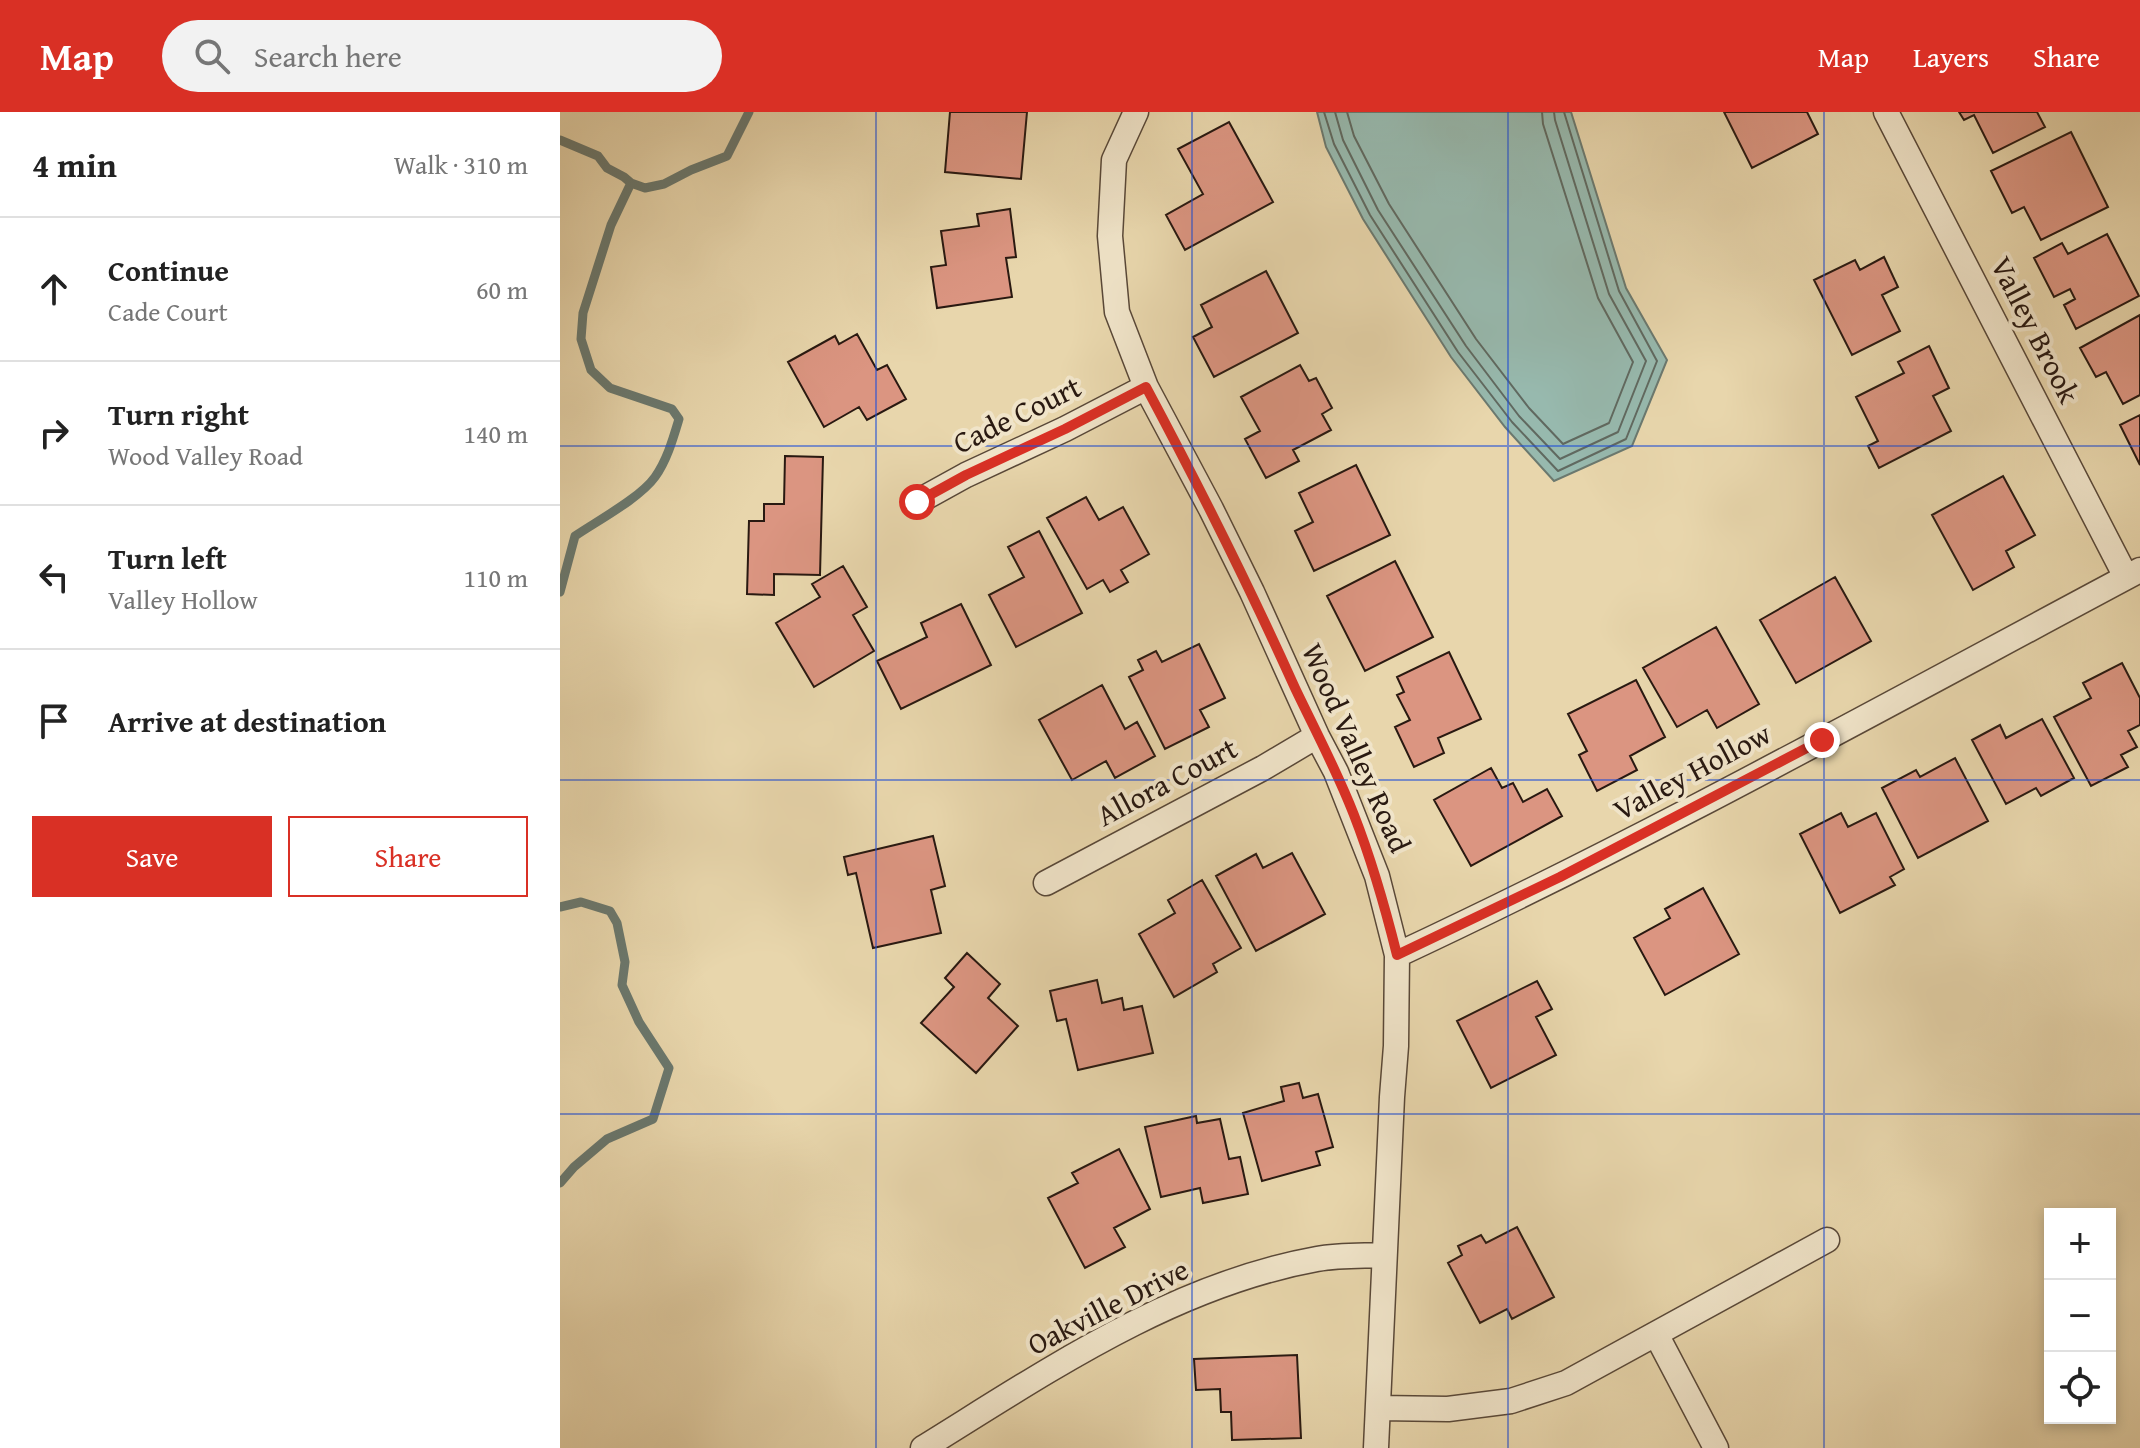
<!DOCTYPE html>
<meta charset="utf-8">
<style>
body{margin:0;font-family:"Gentium Book Plus",serif;background:#f2f2f2;color:#222}
.controls{position:absolute;right:24px;bottom:24px;display:grid;overflow:hidden;border-radius:0px;box-shadow:0 4px 12px #0003}
.controls button{width:72px;height:72px;display:grid;place-items:center;padding:0;border:0;border-bottom:2px solid #e0e0e0;background:#fff;color:#222;font:40px sans-serif}
.stop{position:absolute;width:24px;height:24px;margin:-18px;border:6px solid #d93025;border-radius:50%;background:#fff}
.stop.end{background:#d93025;border-color:#fff;box-shadow:0 2px 8px #0008}
.list{margin:0;padding:0;list-style:none}
h2{display:flex;justify-content:space-between;align-items:center;height:104px;margin:0;padding:0 32px;font-size:34px}
h2 small{font-size:26px;font-weight:400;color:#767676}
.list li{display:grid;grid-template-columns:52px 1fr auto;gap:24px;align-items:center;box-sizing:border-box;height:144px;padding:0 32px;border-top:2px solid #e0e0e0}
.list b{display:block;font-size:30px;white-space:nowrap}
.list p{margin:0;font-size:26px;white-space:nowrap;color:#767676}
.list em{font-size:26px;font-style:normal;color:#767676}
.actions{display:flex;gap:16px;padding:24px 32px}
.actions a{flex:1;padding:18px 0;border:2px solid #d93025;border-radius:0px;text-align:center;font-size:28px;color:#d93025}
.actions .main{background:#d93025;color:#fff}
.icon{flex:none;width:44px;height:44px;fill:none;stroke:currentColor;stroke-width:2;stroke-linecap:round;stroke-linejoin:round}
.map{position:relative;flex:none;width:1580px;height:1336px;overflow:hidden}
header{display:flex;align-items:center;gap:48px;box-sizing:border-box;height:112px;padding:0 40px;background:#d93025;color:#fff}
header strong{font-size:38px}
nav{display:flex;gap:44px;margin-inline-start:auto;font-size:28px}
.search{width:560px;height:72px;background:#f2f2f2;display:flex;align-items:center;gap:20px;box-sizing:border-box;padding:0 28px;border-radius:44px;color:#767676;font-size:30px}
main{display:flex}
aside{flex:1;background:#fff}
.map>svg:first-child{display:block}
.water{fill:#97b9ae;stroke:#6b796f;stroke-width:2}
.lines{fill:none;stroke-linecap:round;stroke-linejoin:round}
.shore{stroke:#606960;stroke-width:2}
.stream{stroke:#6b796f;stroke-width:9}
.building{fill:#db9581;stroke:#291911;stroke-width:2}
.minor-casing{stroke:#594838;stroke-width:27}
.minor{stroke:#f0e4c9;stroke-width:24}
.route{stroke:#d93025;stroke-width:10}
.grid{fill:none;stroke:#1d4ed8;stroke-width:2;stroke-opacity:0.55}
.labels{text-anchor:middle;stroke-width:8;stroke-linejoin:round;paint-order:stroke}
.street-label{font-size:30px;fill:#291911;stroke:#f0e4c9}
</style>
<header>
<strong>Map</strong>
<div class="search"><svg class="icon" aria-label="search" viewBox="0 0 24 24"><circle cx="10" cy="10" r="6"/><path d="M15 15l6 6"/></svg>Search here</div>
<nav><a>Map</a><a>Layers</a><a>Share</a></nav>
</header>
<main>
<aside>
<h2>4 min<small>Walk · 310 m</small></h2>
<ul class="list">
<li><svg class="icon" aria-label="ahead" viewBox="0 0 24 24"><path d="M12 20V5M6 11l6-6 6 6"/></svg><div><b>Continue</b><p>Cade Court</p></div><em>60 m</em></li>
<li><svg class="icon" aria-label="right" viewBox="0 0 24 24"><path d="M7 20v-9h11M14 6l5 5-5 5"/></svg><div><b>Turn right</b><p>Wood Valley Road</p></div><em>140 m</em></li>
<li><svg class="icon" aria-label="left" viewBox="0 0 24 24"><path d="M17 20v-9H6M10 6l-5 5 5 5"/></svg><div><b>Turn left</b><p>Valley Hollow</p></div><em>110 m</em></li>
<li><svg class="icon" aria-label="arrive" viewBox="0 0 24 24"><path d="M6 21V4h12l-3 4 3 4H6"/></svg><div><b>Arrive at destination</b></div></li>
</ul>
<div class="actions"><a class="main">Save</a><a>Share</a></div>
</aside>
<div class="map">
<svg width="1580" height="1336" viewBox="0 0 1580 1336">
<rect width="100%" height="100%" fill="#e8d6ac"/>
<filter id="stains"><feTurbulence type="fractalNoise" baseFrequency=".0025" numOctaves="4"/><feColorMatrix values="0 0 0 0 .2 0 0 0 0 .09 0 0 0 0 .02 0 0 0 .5 -.17"/></filter>
<radialGradient id="worn" r=".72"><stop offset=".6" stop-color="#630" stop-opacity="0"/><stop offset="1" stop-color="#630" stop-opacity=".3"/></radialGradient>
<!-- water -->
<path class="water" d="M757,0H1011L1066,176L1107,248L1072,334L994,369L945,315L891,245L803,107L766,35Z"/>
<g class="lines">
<!-- shore -->
<path class="shore" d="M764,0L774,32L810,103L898,240L952,310L998,359L1066,327L1097,249L1059,179L1004,0
M775,0L783,28L818,98L906,234L959,304L1000,347L1058,320L1086,249L1049,182L995,8L994,0
M787,0L794,24L829,92L916,227L969,296L1003,332L1049,311L1073,250L1038,186L983,12L982,0"/>
<!-- stream -->
<path class="stream" d="M0,28L38,44L47,56L64,65L71,71L85,76L104,72L131,58L167,44L189,0
M0,480L15,424C37,409 80,386 95,365C107,348 113,327 119,307L112,297L50,276L31,258L21,227L23,201L51,113L71,71
M0,795L21,790L50,799L57,811L65,850L62,873L79,910L109,956L93,1007L47,1027L14,1055L0,1071"/>
</g>
<!-- building -->
<path class="building" d="M390,0H467L461,67L385,60Z
M1164,0H1247L1258,22L1192,56Z
M1399,0H1477L1485,15L1433,41L1414,3L1404,8Z
M669,10L713,90L625,138L606,103L643,82L618,37Z
M1511,20L1548,95L1481,128L1464,95L1452,101L1431,59Z
M450,97L456,145L446,146L452,185L377,196L371,155L386,153L381,119L419,114L417,102Z
M1547,122L1579,184L1516,217L1504,193L1515,187L1510,177L1494,185L1474,146L1502,131L1508,142Z
M1324,145L1338,175L1322,183L1340,219L1292,243L1254,168L1295,148L1300,158Z
M706,159L738,221L654,265L633,225L652,215L641,193Z
M1580,203V283L1563,292L1546,260L1536,265L1520,236Z
M297,222L317,258L327,253L346,287L307,308L299,295L264,315L228,250L275,224L279,232Z
M1369,234L1389,276L1373,284L1391,319L1319,356L1308,334L1318,329L1296,285L1344,261L1338,250Z
M740,253L749,269L756,266L772,296L762,302L771,318L733,338L739,349L706,366L685,327L700,319L681,285Z
M1580,303V353L1560,313Z
M225,344L263,345L260,463L214,462V483L187,482L189,409H204V392H224Z
M796,353L830,423L754,459L735,419L753,410L739,381Z
M1443,364L1475,423L1446,439L1454,455L1413,478L1372,403Z
M526,385L539,408L563,395L589,442L561,458L568,470L550,480L543,468L527,477L487,406Z
M479,419L522,501L456,535L429,483L464,465L448,435Z
M835,449L873,525L805,559L767,484Z
M283,454L307,495L293,503L314,539L254,575L216,511L260,485L252,472Z
M1275,465L1311,529L1236,571L1200,508Z
M401,492L431,553L341,597L317,549L367,525L361,511Z
M1156,515L1199,592L1157,616L1147,598L1117,615L1083,556Z
M639,532L665,586L640,598L649,615L605,637L569,565L583,558L578,548L596,539L602,550Z
M889,540L921,607L878,626L884,641L854,655L835,615L850,608L837,583L844,580L837,565Z
M1562,551L1580,586V613L1568,619L1577,635L1561,643L1568,655L1531,674L1494,605L1531,586L1523,571Z
M1076,568L1105,625L1070,644L1077,658L1037,679L1019,643L1027,639L1008,602Z
M542,573L565,617L577,610L595,644L555,666L546,649L512,668L479,608Z
M1482,607L1514,666L1481,684L1476,676L1446,692L1412,628L1440,613L1446,626Z
M1395,646L1428,709L1358,746L1322,676L1356,658L1360,665Z
M931,656L942,676L953,671L963,690L987,677L1002,704L911,754L874,688Z
M1281,701L1288,715L1316,701L1344,757L1330,765L1335,773L1280,801L1240,722Z
M373,724L385,774L371,778L381,821L313,836L296,761L288,763L284,745Z
M732,741L765,802L696,839L656,764L696,742L703,756Z
M642,768L681,836L653,852L657,860L614,885L579,822L615,801L608,788Z
M1143,776L1179,842L1105,883L1074,826L1110,806L1105,797Z
M407,841L440,872L428,886L458,914L416,961L361,911L394,875L385,866Z
M537,868L542,891L562,886L564,898L582,894L593,941L518,958L506,907L497,909L490,879Z
M977,869L992,897L976,905L996,943L931,976L897,909Z
M739,971L743,986L758,982L773,1035L756,1040L760,1053L702,1069L683,1001L724,989L721,975Z
M636,1004L637,1011L660,1007L669,1047L680,1045L688,1082L643,1091L640,1076L601,1085L585,1015Z
M559,1037L590,1097L554,1116L565,1135L525,1156L488,1086L518,1071L512,1061Z
M957,1115L994,1185L952,1207L947,1197L920,1211L888,1151L902,1143L898,1134L921,1123L926,1131Z
M737,1243L741,1326L672,1328L671,1300H661L660,1277L636,1278L634,1247Z"/>
<g class="lines">
<!-- minor casing -->
<g class="minor-casing">
<path id="minor" d="M576,0L554,48L550,124L557,200L586,275L651,397L692,480L757,624L776,660L817,764L837,843L836,934L832,985L816,1336
M1326,0L1566,465
M357,390L406,363L505,317L586,275
M486,771L703,656L757,624
M837,843C1090,725 1334,589 1580,458
M1096,1222L1156,1336
M819,1296L888,1297L951,1289L1006,1271L1267,1128
M363,1336C486,1260 612,1173 757,1147C779,1143 802,1144 824,1143"/>
</g>
<!-- minor -->
<use href="#minor" class="minor"/>
</g>
<g class="lines">
<!-- route -->
<path class="route" d="M357,390L406,363L505,317L586,275C639,374 689,474 735,576C755,618 777,659 794,703C812,749 825,795 837,843L1000,765L1262,628"/>
</g>
<!-- grid -->
<path class="grid" d="M316,0V1336M632,0V1336M948,0V1336M1264,0V1336M0,334H1580M0,668H1580M0,1002H1580"/>
<g class="labels">
<!-- street labels -->
<g class="street-label">
<text transform="translate(1475 218) rotate(63)" y="10">Valley Brook</text>
<text transform="translate(457 303) rotate(-26)" y="10">Cade Court</text>
<text transform="translate(796 636) rotate(66)" y="10">Wood Valley Road</text>
<text transform="translate(1132 660) rotate(-28)" y="10">Valley Hollow</text>
<text transform="translate(607 670) rotate(-28)" y="10">Allora Court</text>
<text transform="translate(548 1195) rotate(-27)" y="10">Oakville Drive</text>
</g>
</g>
<rect width="100%" height="100%" filter="url(#stains)"/>
<rect width="100%" height="100%" fill="url(#worn)"/>
</svg>
<div class="controls">
<button>+</button>
<button>−</button>
<button><svg class="icon" aria-label="locate" viewBox="0 0 24 24"><circle cx="12" cy="12" r="6"/><path d="M12 2v4M12 18v4M2 12h4M18 12h4"/></svg></button>
</div>
<div class="stop" style="left:357px;top:390px"></div>
<div class="stop end" style="left:1262px;top:628px"></div>
</div>
</main>
